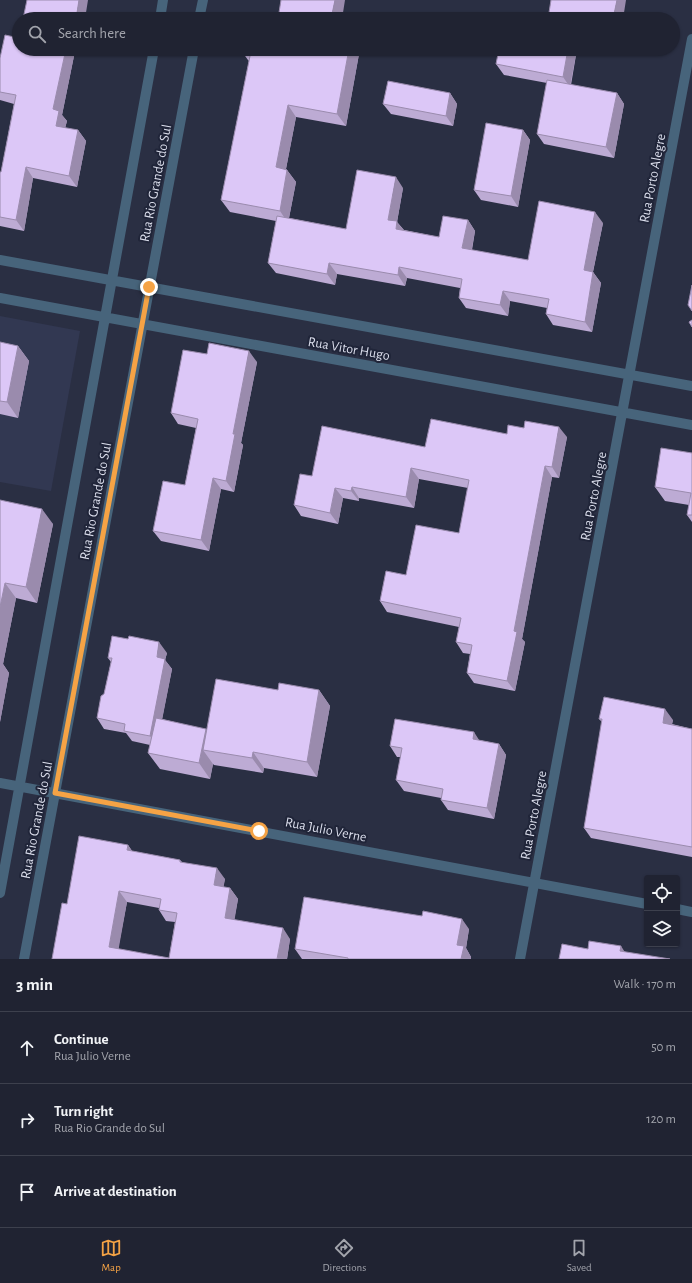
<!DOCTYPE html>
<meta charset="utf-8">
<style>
body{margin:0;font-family:"Alegreya Sans",sans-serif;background:#2d2f3e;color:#f1f3f6}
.controls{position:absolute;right:12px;bottom:12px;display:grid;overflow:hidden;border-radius:4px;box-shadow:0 1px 3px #0004}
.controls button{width:36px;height:36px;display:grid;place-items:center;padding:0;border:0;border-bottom:1px solid #3d404d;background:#202332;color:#f1f3f6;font:20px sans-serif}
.stop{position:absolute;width:12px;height:12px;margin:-9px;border:3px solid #f5a345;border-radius:50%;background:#fff}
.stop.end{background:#f5a345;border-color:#fff;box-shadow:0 1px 4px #0008}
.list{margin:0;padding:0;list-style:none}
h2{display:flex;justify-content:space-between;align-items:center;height:52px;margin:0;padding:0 16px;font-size:17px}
h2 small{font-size:13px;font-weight:400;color:#a2a4ac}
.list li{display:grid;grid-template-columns:26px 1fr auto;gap:12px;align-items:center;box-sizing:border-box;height:72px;padding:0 16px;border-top:1px solid #3d404d}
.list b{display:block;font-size:15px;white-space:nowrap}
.list p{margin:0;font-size:13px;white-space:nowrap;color:#a2a4ac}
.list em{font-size:13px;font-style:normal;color:#a2a4ac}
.icon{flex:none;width:22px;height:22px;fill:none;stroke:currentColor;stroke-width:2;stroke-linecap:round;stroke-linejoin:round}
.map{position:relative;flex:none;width:692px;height:959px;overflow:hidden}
.search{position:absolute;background:#202332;box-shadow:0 1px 3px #0004;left:12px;right:12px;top:12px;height:44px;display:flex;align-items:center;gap:10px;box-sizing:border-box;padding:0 14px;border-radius:22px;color:#a2a4ac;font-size:15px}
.sheet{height:268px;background:#202332}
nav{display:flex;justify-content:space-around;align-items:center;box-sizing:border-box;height:56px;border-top:1px solid #3d404d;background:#202332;font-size:11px;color:#a2a4ac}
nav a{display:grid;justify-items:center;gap:2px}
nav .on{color:#f5a345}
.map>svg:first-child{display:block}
.built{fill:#323852}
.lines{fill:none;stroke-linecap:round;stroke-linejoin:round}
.minor{stroke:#47647b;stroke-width:10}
.wall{fill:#bdabd4;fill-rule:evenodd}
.shaded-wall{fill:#9a8bad}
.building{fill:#dcc7f7;stroke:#9a8bad;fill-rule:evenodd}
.route{stroke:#f5a345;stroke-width:5}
.labels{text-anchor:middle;stroke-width:4;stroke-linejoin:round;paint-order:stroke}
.street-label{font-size:14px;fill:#daddeb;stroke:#202539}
</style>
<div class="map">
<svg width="692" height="959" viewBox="0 0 692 959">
<rect width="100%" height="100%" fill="#2a2f43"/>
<!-- built -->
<path class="built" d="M0,316L80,331L51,491L0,482Z"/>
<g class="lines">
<!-- minor -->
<path class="minor" d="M160,19L163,0
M199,19L203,0
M0,260L692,386
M0,298L692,425
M0,783L647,904
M0,893L154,49
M677,909L692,912
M24,959L194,49
M520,959L692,39"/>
</g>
<!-- wall -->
<path class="wall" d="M19,49H80L79,51H75L62,115L67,121L65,128L78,130L86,141L77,187L33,178L24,231L0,226V172H1L14,104L0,100V58Z
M240,49H356L359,54L346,126L296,117L286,169L287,170L296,182L289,218L346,229L403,188L397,222L404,230L439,237L468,220L475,231L472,250L528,260L603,223L593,272L601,283L592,332L553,325L546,314L547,308L510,301L508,316L466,308L459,298L460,288L407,278L405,286L337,274L335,285L276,273L268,263L276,221L230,212L221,200L249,61L248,60Z
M577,49L571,85L617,93L624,104L614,158L544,144L537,134L547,83L504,75L496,64Z
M450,93L457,104L453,126L391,114L383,104Z
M523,130L530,140L518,207L481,200L474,190Z
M0,342L18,346L29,361L18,418L0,414Z
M207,354L257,362L241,443L243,445L234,492L221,489L209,551L161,541L153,531L185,485L196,428L178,424L171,413Z
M507,434L567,437L559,478L552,477L522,639L525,642L515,691L474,683L467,673L470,654L463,653L456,642L459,627L387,612L380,601L406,575L459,533L468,488L419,479L414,508L359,498V501L343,498L338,524L301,516L294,505L312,476L425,447Z
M692,453V522L687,515L689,505L665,501L655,487Z
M0,500L53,524L37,603L16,598L3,664L9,673L0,722Z
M167,653L165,660L172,669L162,719L207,730L278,690H319L330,706L317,777L264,768L263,773L214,765L213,764L210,779L160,769L148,753L150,745L132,741L126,733L104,729L97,718L104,694L111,662L108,658Z
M599,719L673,720L672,724L692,729V857L591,838L584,828L602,722Z
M479,740L499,744L506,755L494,819L448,810L441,800V798L404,791L396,780L401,757H397L390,746Z
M128,845L132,851L180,860L182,862L225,879L223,887L230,888L238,899L234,920L290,939L287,959H52L67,904ZM127,902L159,908V910L166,921L175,922L169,958L118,949Z
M469,929L466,948L471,957V959H302L295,949Z"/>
<!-- shaded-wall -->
<path class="shaded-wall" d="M79,0H88L85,19H76Z
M335,0H345L342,19H331Z
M617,0H626L623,19H613Z
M66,49H74L75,51L62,115L67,121L63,136L56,126L53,109Z
M349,49H356L359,54L346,126L337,114Z
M568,49H577L570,87L563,77Z
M450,93L457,104L453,126L446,116Z
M617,93L624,104L614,158L606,147Z
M288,105L296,117L284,179L276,167Z
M78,130L86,141L77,187L69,176Z
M523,130L530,140L518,207L511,196Z
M26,167L33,178L24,231L16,220Z
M287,170L296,182L288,223L280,211Z
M396,177L403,188L397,222L405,232L403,240L388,220Z
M595,212L603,223L591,281L584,270Z
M468,220L475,231L470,259L462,248Z
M329,263L337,274L335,285L327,274Z
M399,267L407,278L405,286L398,275Z
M593,272L601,283L592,332L585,322Z
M503,291L510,301L508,316L500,305Z
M18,346L29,361L18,418L7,402Z
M249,351L257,362L241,443L243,445L234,492L226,481L233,434Z
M559,427L567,437L559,478L552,467Z
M545,466L552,477L522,639L525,642L515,691L507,681L514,631Z
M411,468L419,479L414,508L406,497Z
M213,478L221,489L209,551L201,540Z
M352,487L359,498V501L351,491Z
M335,488L343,498L338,524L330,513Z
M42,509L53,524L37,603L26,587Z
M5,583L16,598L3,664L9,673L0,722V607Z
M159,642L167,653L165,660L172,669L157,746L150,736L157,657Z
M319,690L330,706L317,777L307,762Z
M665,709L673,720L670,733L663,723Z
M206,729L217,745L203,750L213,764L210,779L199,763Z
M474,732L481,743L473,739Z
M499,744L506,755L494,819L487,808Z
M253,752L264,768L263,773L252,758Z
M128,845L135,855L127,850Z
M217,868L225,879L222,896L214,885Z
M230,888L238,899L233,929L225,918Z
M119,891L127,902L117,958L109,947Z
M462,919L469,929L466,948L471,957V959H461L457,945Z
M283,928L290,939L287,959H277Z
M621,946L628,957L620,951Z"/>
<!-- building -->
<path class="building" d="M27,0H79L76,19H23Z
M281,0H335L331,19H278Z
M551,0H617L613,19H548Z
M505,15L525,19H504Z
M5,35L19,38V49H66L53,109L59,111L56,126L78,130L69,176L26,167L16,220L0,217V172H1L16,95L0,92V58Z
M243,49H349L337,114L288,105L276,167L287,170L280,211L221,200L251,51Z
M499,49H568L563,77L496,64Z
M547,80L617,93L606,147L537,134Z
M388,81L450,93L446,116L383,104Z
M486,123L523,130L511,196L474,190Z
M357,170L396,177L388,220L397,221L396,229L439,237L443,216L468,220L462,248L528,260L539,201L595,212L584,270L593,272L585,322L546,314L549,299L503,291L500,305L459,298L462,279L399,267L398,275L329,263L327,274L268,263L277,216L346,229Z
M692,285V311L688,305Z
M692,320V327L689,322Z
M0,342L18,346L7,402L0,401Z
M209,343L249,351L233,434H235L226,481L213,478L201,540L153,531L163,481L185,485L198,419L171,413L183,350L207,354Z
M431,419L507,434L508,425L524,428L525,421L559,427L552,467L545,466L514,631L517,632L507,681L467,673L472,645L456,642L461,618L380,601L386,571L406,575L416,525L459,533L469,480L411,468L406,497L352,487L351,491L335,488L330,513L294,505L300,474L312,476L322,426L425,447Z
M661,448L692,453V515H687L691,493L655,487Z
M0,500L42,509L26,587L5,583L0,607Z
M112,636L128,639L129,636L159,642L157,657L165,659L150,736L124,731L125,724L97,718L101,696L104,694L112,658H108Z
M216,679L278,690L279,683L319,690L307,762L253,752L252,758L203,750Z
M604,697L665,709L663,723L692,729V847L584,828L602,719H599Z
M156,718L206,729L199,763L148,753Z
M395,719L474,732L473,739L499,744L487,808L441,800L443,789L396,780L402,748L390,746Z
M79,836L128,845L127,850L180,860V862L217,868L214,885L230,888L225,918L283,928L277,959H52L62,903L67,904ZM119,891L161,899L159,910L177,913L169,958L109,947Z
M304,897L422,916L423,911L462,919L457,945L464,946L461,959H348V958L295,949Z
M589,941L621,946L620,951L670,959H559L562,944L588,949Z"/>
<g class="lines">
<!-- route -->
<path class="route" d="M149,287L55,793L259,831"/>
</g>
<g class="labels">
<!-- street labels -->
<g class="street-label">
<text transform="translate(652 178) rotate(-79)" y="5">Rua Porto Alegre</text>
<text transform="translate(155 183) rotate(-79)" y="5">Rua Rio Grande do Sul</text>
<text transform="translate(349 348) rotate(10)" y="5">Rua Vitor Hugo</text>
<text transform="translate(593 496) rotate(-79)" y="5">Rua Porto Alegre</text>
<text transform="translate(95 501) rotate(-79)" y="5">Rua Rio Grande do Sul</text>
<text transform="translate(533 815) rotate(-79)" y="5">Rua Porto Alegre</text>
<text transform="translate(36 820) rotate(-79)" y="5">Rua Rio Grande do Sul</text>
<text transform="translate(326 829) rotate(11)" y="5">Rua Julio Verne</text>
</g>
</g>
</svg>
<div class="controls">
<button><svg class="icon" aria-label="locate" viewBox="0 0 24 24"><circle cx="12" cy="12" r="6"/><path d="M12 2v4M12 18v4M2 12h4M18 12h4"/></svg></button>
<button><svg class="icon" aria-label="layers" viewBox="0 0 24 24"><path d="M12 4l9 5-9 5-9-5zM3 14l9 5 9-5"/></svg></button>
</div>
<div class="stop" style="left:259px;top:831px"></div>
<div class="stop end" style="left:149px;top:287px"></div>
<div class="search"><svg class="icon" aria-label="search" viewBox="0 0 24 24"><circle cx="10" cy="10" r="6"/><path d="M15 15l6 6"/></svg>Search here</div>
</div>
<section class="sheet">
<h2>3 min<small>Walk · 170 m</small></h2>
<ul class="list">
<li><svg class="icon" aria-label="ahead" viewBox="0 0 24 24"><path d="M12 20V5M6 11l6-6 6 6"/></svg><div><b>Continue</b><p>Rua Julio Verne</p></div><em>50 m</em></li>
<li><svg class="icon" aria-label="right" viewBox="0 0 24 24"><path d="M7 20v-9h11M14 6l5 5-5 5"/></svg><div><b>Turn right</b><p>Rua Rio Grande do Sul</p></div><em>120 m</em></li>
<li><svg class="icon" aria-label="arrive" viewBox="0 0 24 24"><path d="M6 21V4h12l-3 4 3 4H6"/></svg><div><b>Arrive at destination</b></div></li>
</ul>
</section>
<nav>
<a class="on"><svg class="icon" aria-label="map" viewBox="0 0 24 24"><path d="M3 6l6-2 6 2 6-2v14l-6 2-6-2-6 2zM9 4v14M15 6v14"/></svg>Map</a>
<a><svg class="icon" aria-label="directions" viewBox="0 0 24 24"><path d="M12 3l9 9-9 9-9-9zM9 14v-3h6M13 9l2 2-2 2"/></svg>Directions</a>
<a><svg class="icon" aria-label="saved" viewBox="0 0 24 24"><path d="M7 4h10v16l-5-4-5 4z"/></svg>Saved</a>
</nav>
